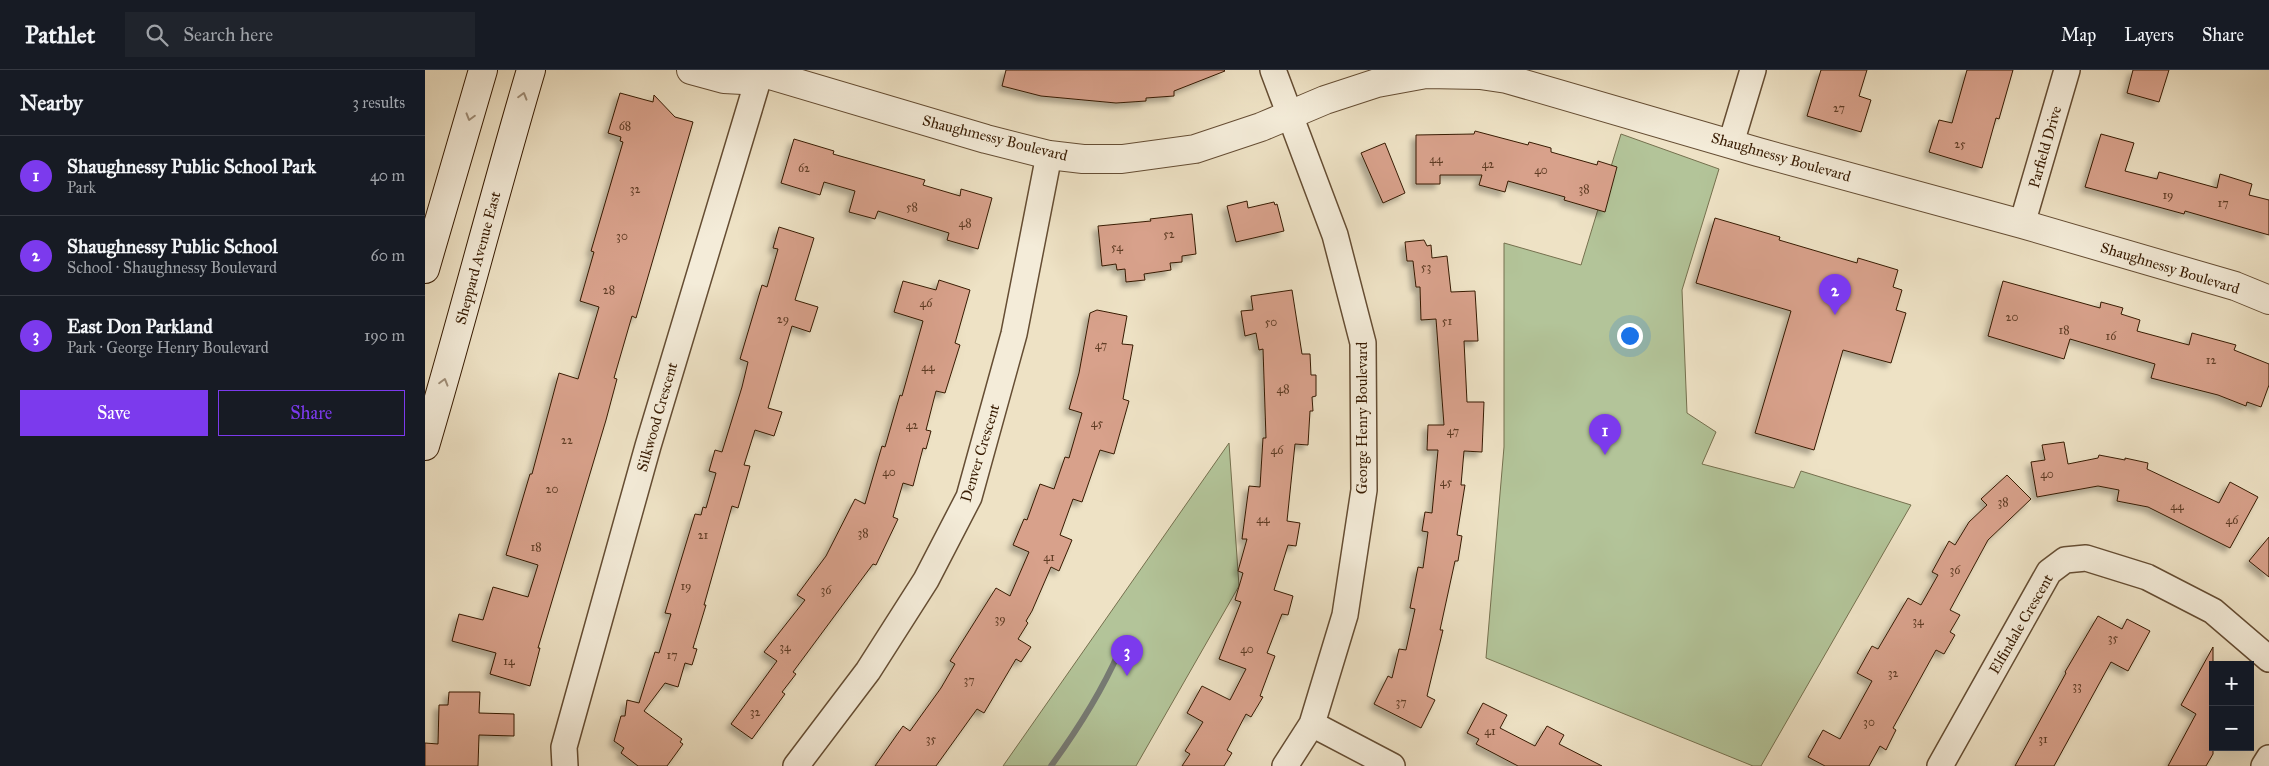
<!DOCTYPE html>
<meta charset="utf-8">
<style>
body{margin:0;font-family:"IM FELL Great Primer",serif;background:#20242c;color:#f1f3f6}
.controls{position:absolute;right:15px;bottom:15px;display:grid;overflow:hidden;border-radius:0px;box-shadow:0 5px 20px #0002}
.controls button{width:45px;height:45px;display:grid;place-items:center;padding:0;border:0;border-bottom:1px solid #363941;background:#171b24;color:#f1f3f6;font:25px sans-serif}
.you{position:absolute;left:1204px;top:265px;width:18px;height:18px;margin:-12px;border:4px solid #fff;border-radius:50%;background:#1a73e8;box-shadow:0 0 0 8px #1a73e833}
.badge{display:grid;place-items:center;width:32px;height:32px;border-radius:50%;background:#7c3aed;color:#fff;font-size:16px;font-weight:700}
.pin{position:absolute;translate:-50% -41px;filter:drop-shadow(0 1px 2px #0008)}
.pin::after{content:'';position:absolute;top:26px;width:18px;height:15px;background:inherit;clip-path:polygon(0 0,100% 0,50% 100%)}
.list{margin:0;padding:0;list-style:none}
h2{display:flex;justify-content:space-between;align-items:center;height:65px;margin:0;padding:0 20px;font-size:21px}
h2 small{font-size:16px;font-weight:400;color:#9ea1a6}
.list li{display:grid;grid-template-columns:32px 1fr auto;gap:15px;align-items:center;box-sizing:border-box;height:80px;padding:0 20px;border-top:1px solid #363941}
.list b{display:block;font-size:19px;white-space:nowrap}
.list p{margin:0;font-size:16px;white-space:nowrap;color:#9ea1a6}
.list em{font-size:16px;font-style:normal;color:#9ea1a6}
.actions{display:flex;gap:10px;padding:15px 20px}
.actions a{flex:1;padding:11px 0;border:1px solid #7c3aed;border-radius:0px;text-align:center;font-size:18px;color:#7c3aed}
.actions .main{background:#7c3aed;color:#fff}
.icon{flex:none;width:28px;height:28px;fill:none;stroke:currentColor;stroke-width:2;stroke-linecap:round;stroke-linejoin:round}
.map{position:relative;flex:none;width:1844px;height:696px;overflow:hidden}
header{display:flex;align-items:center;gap:30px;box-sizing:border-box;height:70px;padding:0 25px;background:#171b24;border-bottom:1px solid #363941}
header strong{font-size:24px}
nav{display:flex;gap:28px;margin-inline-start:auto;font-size:18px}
.search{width:350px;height:45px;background:#20242c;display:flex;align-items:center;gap:12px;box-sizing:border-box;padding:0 18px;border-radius:0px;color:#9ea1a6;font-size:19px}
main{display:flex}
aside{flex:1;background:#171b24}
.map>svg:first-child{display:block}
.green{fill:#b3c499;stroke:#75704e}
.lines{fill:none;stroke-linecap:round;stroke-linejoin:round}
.stream{stroke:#767a74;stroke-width:6}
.building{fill:#d8a18b;stroke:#371b02;filter:url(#shadow)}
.minor-casing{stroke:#654d33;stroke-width:28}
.tertiary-casing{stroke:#654d33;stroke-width:30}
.secondary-casing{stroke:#371b02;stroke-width:30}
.minor{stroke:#f4ecd9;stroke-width:25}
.tertiary{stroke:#f4ecd9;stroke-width:28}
.secondary{stroke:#f4ecd9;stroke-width:28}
.oneway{stroke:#9f8e78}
.labels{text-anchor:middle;stroke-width:4;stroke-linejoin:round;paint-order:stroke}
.number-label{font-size:12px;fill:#5f3c24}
.street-label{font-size:15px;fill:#371b02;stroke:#f4ecd9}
</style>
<header>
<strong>Pathlet</strong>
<div class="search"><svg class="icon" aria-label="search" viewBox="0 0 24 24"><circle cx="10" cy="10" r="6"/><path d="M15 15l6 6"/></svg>Search here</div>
<nav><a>Map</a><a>Layers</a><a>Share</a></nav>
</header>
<main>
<aside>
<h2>Nearby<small>3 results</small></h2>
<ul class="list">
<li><span class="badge">1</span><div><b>Shaughnessy Public School Park</b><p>Park</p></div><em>40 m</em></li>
<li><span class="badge">2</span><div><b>Shaughnessy Public School</b><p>School · Shaughnessy Boulevard</p></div><em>60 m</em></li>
<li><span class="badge">3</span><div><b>East Don Parkland</b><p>Park · George Henry Boulevard</p></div><em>190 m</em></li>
</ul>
<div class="actions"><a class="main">Save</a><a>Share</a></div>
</aside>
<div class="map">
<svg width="1844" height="696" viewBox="0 0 1844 696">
<defs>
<filter id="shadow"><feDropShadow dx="-4.5" dy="4.5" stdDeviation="2.5" flood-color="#0004"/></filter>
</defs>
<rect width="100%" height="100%" fill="#eee2c5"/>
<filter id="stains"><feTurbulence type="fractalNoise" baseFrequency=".004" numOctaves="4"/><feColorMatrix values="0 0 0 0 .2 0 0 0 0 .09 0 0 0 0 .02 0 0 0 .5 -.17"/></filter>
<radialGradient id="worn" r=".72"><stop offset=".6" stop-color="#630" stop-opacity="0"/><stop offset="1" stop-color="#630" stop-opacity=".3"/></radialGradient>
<!-- green -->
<path class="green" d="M1196,64L1294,99L1257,220L1262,343L1291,362L1277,394L1369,418L1376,401L1486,435L1336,696H1328L1061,588L1079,377V173L1156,195Z
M804,373L814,516L711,696H578Z"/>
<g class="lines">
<!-- stream -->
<path class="stream" d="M626,696C653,659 676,623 694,582"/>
</g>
<!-- building -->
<path class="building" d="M581,0H799L800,1L749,21V26L721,28V31L691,33L616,26L577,16Z
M1396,0H1442L1434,26L1446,30L1436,62L1382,46Z
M1542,0H1588L1574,49L1571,48L1557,98L1504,82L1514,50L1527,53Z
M1708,0H1744L1734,32L1702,23Z
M195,23L228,32L229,25L250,47L268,52L211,248L207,246L189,308L192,309L181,350L113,578H115L105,616L65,604L71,583L27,571L34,544L58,550L68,517L103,527L113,495L81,485L105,404H107L134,303L153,309L174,237L155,231L169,182L166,181L198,72L195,71L196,67L183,63Z
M1050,61L1103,75L1104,72L1126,78V82L1172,95L1173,91L1192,97L1180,142L1139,130L1140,127L1083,111L1080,122L1054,115L1057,105H1015V114H991V65L1049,64Z
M1676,64L1709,73L1700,101L1732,109L1734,102L1792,118L1795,104L1827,114L1824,125L1844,130V165L1760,141L1759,144L1660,117Z
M369,69L409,81L408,84L500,110L498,115L535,126L536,119L567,128L553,179L522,170L524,163L453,141L450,149L424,142L430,121L399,112L395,125L356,113Z
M960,73L980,123L958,133L936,83Z
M822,131L823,138L849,132L850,135L852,134L859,161L811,172L802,136Z
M767,144L771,184L757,186V192L745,193L746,200L719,204L720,210L701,212L700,199L692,200L691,194L677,196L673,156L726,151L725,149Z
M1290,148L1355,167L1354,170L1432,193L1433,188L1473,200L1468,217L1477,220L1471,240L1481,243L1466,293L1418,280L1389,380L1330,363L1366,241L1271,213Z
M354,157L389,168L370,230L393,237L385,262L367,256L343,338L357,342L349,366L330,360L319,395L325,396L313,438L307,436L279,535H281L268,578L272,579L267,595L260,593L253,617L240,613L219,641L257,669L255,672L258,674L242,696H213L196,683L199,678L189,671L196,646H200L202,630L214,633L230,582L234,583L246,544L240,543L270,444L276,445L278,437L281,438L291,403L284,401L290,380L297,382L317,317L323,292L315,289L337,215L342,217L353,179L348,178Z
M999,170L1002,176L1006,175L1007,188L1022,186L1026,222L1050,221L1053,271H1039L1042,332H1059L1057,382L1039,381L1036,415H1040L1032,465L1037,466L1033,491H1030L1015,560H1018L1002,626L1010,630L996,658L949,634L963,606L967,608L974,579L981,580L990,539L985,538L993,497L998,498L1003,462L997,461L1000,442L1007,443L1013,380H1002L1003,355H1019L1011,249L996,250L995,217H991L988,191H982L980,172Z
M514,210L545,220L530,273L535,275L520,323L511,321L501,360L506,361L501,379L498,378L488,416L478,413L468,447L473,449L451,495L448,494L368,602L371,604L357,622L360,624L327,669L306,654L352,591L339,582L380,530L372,525L401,486L430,429L440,434L457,376L460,377L475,325L477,326L498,251L469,242L478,211L511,220Z
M1578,211L1675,238L1676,232L1698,238L1696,244L1715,250L1712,261L1764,275L1767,263L1811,275L1809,280L1844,294V315L1836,337L1822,332L1821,336L1793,325L1726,308L1730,294L1645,269L1639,289L1563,266Z
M867,220L877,284H885L886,305H891V326L887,327L888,341H885L883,375L870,374L862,451L875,453L871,476L863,475L849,520L868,526L863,545L857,544L842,583L850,586L835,626L838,627L826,647L821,644L802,680L807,683L799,696H757L765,684L760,681L778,652L762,643L777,616L805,630L821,599L794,589L816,532L810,530L818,503L813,501L822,469H817L824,416L835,417L838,368H841L838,279L834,280L831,263L820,266L816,241L828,240L826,226Z
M672,240L702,246L697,274L708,275L698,329L704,331L689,384L675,380L657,432L648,429L635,465L647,470L634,501L626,497L607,541L601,551L603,553L593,569L606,577L596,592L591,589L559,643L552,639L511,696H450L478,656L485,661L516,618L530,594L525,591L571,518L585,526L604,482L588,475L599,449L602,450L615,414L629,419L640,387L644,388L657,343L644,339L654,303L665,243Z
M1639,372L1643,394L1673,388L1674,385L1700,390V388L1723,393L1722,399L1794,433L1805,412L1833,427L1805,478L1723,437L1692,431L1694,420L1673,416L1612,427L1606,392L1620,390L1617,375Z
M1582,405L1606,429L1563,470L1525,540L1535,545L1525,562L1530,565L1519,584L1511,580L1468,658L1471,660L1461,680L1455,676L1444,696H1400L1383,687L1398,660L1415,669L1447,611L1432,603L1447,576L1453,579L1483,528L1496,535L1513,505L1507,502L1524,471L1530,475L1544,452L1562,435L1556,429Z
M1844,467V507L1824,491Z
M1673,546L1697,559L1702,549L1725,561L1703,601L1686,592L1629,696H1590L1641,603L1640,602Z
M1788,577V684L1781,696H1743L1771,644L1756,635Z
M24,622H55L54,643L89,644V666L54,665L53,696H0V673L13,674L14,635H23Z
M1058,633L1082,645L1075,658L1110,676L1122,656L1139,665L1134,674L1177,696H1093L1051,674L1054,669L1042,663Z"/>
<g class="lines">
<!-- minor casing -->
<g class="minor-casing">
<path id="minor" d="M848,0L910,165L938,273L939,420L920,545L887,654L860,696
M1306,73L1328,0
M1597,154L1642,0
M887,654L967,696
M140,696L139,677L223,376L336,0
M371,696L443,601L501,510L544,427L589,264L624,85
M1515,696L1624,502L1640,490L1661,488L1722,507L1788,541L1844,589
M1839,696L1844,688"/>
</g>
<!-- tertiary casing -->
<g class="tertiary-casing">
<path id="tertiary" d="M266,0L299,9L318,10L335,2
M335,2L561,69L624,85L658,89H697L770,79L836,57L900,30L952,13L1001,4L1055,5L1082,9L1333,82L1597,154L1810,216L1844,230"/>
</g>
<!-- secondary casing -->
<g class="secondary-casing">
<path id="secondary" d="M0,199L58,0
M0,376C37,251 69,125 106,0"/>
</g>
<!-- minor -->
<use href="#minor" class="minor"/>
<!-- tertiary -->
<use href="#tertiary" class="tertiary"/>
<!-- secondary -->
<use href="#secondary" class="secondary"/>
</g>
<!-- one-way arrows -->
<defs><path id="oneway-chevron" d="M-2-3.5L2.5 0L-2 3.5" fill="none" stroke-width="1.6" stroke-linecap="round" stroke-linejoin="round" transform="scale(1.25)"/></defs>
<g class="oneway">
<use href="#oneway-chevron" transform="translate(98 26) rotate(-74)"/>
<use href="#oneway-chevron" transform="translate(45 47) rotate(106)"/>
<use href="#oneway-chevron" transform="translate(19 312) rotate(-74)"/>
</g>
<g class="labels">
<!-- number labels -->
<g class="number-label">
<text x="1414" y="42">27</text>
<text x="200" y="60">68</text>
<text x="1535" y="78">25</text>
<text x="1011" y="93">44</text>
<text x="1063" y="98">42</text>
<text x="379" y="102">62</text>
<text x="1116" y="104">40</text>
<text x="210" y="123">32</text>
<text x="1159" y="123">38</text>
<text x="1743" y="129">19</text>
<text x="1798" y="137">17</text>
<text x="487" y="141">58</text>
<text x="540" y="157">48</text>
<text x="744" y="168">52</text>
<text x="197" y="170">30</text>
<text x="692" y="181">54</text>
<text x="1001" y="201">53</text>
<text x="184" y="224">28</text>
<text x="501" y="237">46</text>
<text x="1587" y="251">20</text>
<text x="358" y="253">29</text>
<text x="1022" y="255">51</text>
<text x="846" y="256">50</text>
<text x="1639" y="264">18</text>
<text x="1686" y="270">16</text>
<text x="676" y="279">47</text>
<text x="1786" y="294">12</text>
<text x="503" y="301">44</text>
<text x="858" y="323">48</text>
<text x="672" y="357">45</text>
<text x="487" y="359">42</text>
<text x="1028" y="365">47</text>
<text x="142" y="374">22</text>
<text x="852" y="384">46</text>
<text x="464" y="406">40</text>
<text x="1622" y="408">40</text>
<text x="1021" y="416">45</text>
<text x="127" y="423">20</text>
<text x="1578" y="436">38</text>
<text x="1752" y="440">44</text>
<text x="838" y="453">44</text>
<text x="1807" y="454">46</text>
<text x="438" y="467">38</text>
<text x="278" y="469">21</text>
<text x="111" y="481">18</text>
<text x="624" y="491">41</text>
<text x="1530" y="504">36</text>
<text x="261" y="520">19</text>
<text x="401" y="524">36</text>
<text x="575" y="553">39</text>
<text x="1493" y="555">34</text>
<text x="1688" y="572">35</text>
<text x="360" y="581">34</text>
<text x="822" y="583">40</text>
<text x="247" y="589">17</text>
<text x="84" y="595">14</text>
<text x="1468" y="607">32</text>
<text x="544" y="614">37</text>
<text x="1652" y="620">33</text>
<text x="976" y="636">37</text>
<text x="330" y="646">32</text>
<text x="1444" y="656">30</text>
<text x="1065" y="665">41</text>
<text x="506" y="673">35</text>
<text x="1618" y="673">31</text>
</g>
<!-- street labels -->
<g class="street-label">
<text transform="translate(570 68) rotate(14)" y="5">Shaughmessy Boulevard</text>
<text transform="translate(1620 77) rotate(-74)" y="5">Parfield Drive</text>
<text transform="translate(1356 87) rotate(16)" y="5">Shaughnessy Boulevard</text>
<text transform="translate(53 188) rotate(-75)" y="5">Sheppard Avenue East</text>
<text transform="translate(1745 198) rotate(17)" y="5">Shaughnessy Boulevard</text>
<text transform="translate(232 347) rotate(-74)" y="5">Silkwood Crescent</text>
<text transform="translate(937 348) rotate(-90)" y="5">George Henry Boulevard</text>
<text transform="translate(555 383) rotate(-73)" y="5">Denver Crescent</text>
<text transform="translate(1596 554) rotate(-60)" y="5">Elfindale Crescent</text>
</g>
</g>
<rect width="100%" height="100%" filter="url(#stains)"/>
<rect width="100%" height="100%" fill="url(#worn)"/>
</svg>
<div class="controls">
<button>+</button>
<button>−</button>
</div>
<div class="you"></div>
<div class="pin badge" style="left:1180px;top:385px">1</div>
<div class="pin badge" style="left:1410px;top:245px">2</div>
<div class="pin badge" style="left:702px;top:606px">3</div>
</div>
</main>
